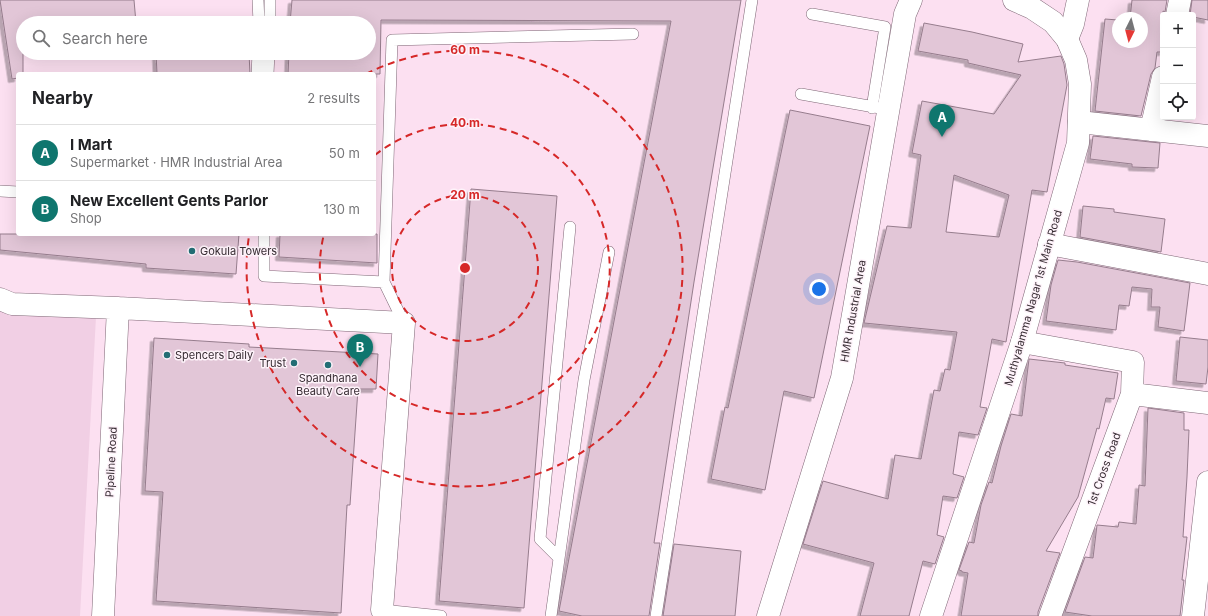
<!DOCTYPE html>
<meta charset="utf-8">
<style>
body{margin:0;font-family:Inter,sans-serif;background:#f6f6f6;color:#202124}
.controls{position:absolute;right:12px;top:12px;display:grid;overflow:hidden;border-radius:4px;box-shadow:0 4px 16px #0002}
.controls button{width:36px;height:36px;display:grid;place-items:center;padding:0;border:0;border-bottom:1px solid #e0e0e0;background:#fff;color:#202124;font:20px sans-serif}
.compass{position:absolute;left:1112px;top:12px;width:36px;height:36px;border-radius:50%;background:#fff;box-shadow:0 4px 16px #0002;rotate:186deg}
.you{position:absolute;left:819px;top:289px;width:14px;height:14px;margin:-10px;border:3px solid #fff;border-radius:50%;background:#1a73e8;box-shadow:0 0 0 6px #1a73e833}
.badge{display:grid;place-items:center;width:26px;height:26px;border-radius:50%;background:#0f766e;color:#fff;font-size:13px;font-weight:700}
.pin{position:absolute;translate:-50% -33px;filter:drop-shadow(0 1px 2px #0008)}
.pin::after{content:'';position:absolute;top:21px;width:14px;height:12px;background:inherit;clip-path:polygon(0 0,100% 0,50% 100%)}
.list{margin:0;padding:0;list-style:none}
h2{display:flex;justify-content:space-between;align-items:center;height:52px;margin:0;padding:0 16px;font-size:17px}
h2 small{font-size:13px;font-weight:400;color:#757577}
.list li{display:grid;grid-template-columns:26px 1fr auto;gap:12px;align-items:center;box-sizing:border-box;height:56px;padding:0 16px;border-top:1px solid #e0e0e0}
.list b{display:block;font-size:15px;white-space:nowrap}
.list p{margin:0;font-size:13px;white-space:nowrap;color:#757577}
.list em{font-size:13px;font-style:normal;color:#757577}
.icon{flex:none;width:22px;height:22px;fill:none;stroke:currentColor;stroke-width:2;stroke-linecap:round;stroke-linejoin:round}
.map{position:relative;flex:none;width:1208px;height:616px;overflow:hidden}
.search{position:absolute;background:#fff;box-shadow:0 4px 16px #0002;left:16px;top:16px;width:360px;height:44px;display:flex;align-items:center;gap:10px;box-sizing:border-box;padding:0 14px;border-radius:22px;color:#757577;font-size:15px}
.panel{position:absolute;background:#fff;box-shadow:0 4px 16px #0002;left:16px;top:72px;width:360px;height:164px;border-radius:4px}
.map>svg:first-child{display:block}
.built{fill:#f1cfe4}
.building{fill:#e2c6d7;stroke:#967d8d;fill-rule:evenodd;filter:url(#shadow)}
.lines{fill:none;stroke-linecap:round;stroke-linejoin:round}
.lane-casing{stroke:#7f6776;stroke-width:12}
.street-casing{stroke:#7f6776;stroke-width:23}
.secondary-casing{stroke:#7f6776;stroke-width:23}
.lane{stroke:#fff;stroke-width:11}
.street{stroke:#fff;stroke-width:22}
.secondary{stroke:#fff;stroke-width:22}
.ring{fill:none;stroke:#d62828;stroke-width:2;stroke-dasharray:7 5}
.poi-dot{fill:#236e75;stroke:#fef3fa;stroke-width:1.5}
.labels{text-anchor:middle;stroke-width:3;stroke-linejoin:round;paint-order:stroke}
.poi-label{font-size:11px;fill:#382d34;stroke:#fef3fa;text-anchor:start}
.street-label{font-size:11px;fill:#382d34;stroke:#fef3fa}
.centre{fill:#d62828;stroke:#fef3fa;stroke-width:2}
.ring-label{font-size:12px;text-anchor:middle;font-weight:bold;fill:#d62828;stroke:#fef3fa;stroke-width:3;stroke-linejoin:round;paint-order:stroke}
</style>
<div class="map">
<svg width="1208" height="616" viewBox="0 0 1208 616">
<defs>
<filter id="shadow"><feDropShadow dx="-3.5" dy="3.5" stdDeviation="0" flood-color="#0004"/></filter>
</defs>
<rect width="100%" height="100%" fill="#fce0f1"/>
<!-- built -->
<path class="built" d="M0,311L96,317L80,616H0Z"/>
<!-- building -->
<path class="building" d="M0,0H134L136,23H23V74H18V78L12,79Z
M292,0H741L694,282L654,543H660L649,616H582L559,611L671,21L381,20L380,74H288L289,53H369V23H290Z
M1132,0H1167L1165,12L1163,11V52H1157L1155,68L1151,74L1141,116L1095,111L1105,19L1118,20V42H1142V18H1130Z
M1192,0H1208V20L1193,17V15H1190Z
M924,23L972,32L1023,44L1018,62L1061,56L1064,64L1067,85L1047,192L1032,190L1006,342L992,339L980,407L987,408L978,435L959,432L953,474L964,477L957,498L943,496L937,535L944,537L935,564L923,561L909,616H860L874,563L803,544L823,481L888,499L895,455L921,459L934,390L940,391L945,369L950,370L957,332L864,323L887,226L911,228L921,155L912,153L922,101L994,114L1021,75L968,63V60L918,51ZM954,175L1009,195L999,237L946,232Z
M156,53H249L250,74H157Z
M790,110L870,126L814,398L784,391L765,490L711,479L725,407L728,408Z
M1093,136L1160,143L1158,168L1132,167V164L1090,159Z
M471,189L557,196L524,608L439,601Z
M1083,206L1114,209V212L1165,219L1161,252L1080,237Z
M0,234H239L236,274L146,268V264L0,250Z
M280,234H377V263L279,257Z
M1058,260L1077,262L1190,283L1184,331L1158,327L1160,307H1151L1152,289L1132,287L1129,306L1119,305L1116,330L1046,321L1051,285Z
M1180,337L1208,340V367L1206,384L1176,381Z
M154,338L249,344V347L378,354L376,389H358L350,505H347L341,613L156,601L163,492L145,491Z
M1029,359L1065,363V365L1118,373L1114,399L1106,398L1099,429L1097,428L1078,497L1046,551L1060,553L1038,612V616H961L968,573L962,572V571L959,570L969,542L974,543L981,505L989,482L992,483L1001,446L1011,414L1022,416Z
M1148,408L1184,413V430H1189L1187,477L1183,537H1187L1182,580H1184L1180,616H1092L1065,612L1085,557L1093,558L1097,525L1118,527L1119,522L1136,524L1139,485L1145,486Z
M674,544L741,551L735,616H663Z"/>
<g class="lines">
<!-- lane casing -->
<g class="lane-casing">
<path id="lane" d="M258,0L259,23
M812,14L885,27L872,108
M270,23V0
M257,74L258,53
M268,74L269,53
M801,94L880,108
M0,191L18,192
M264,234V276L384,282
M404,323L384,282L392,40L633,34
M559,558L540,539L570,227
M382,610L441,616
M551,616L584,380L609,252
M656,616L752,0"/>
</g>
<!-- street casing -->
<g class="street-casing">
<path id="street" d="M1177,15L1180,0
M1067,39L1073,24L1078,0
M1079,122L1208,136
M1151,130L1163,77
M1049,244L1208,274
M0,299L12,304L118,308L404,323L382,610
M1022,342L1133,362L1132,394
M103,616L118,308
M768,616L842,378L905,14L911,0
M1050,616L1132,394L1208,403
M1193,616L1208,482"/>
</g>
<!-- secondary casing -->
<g class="secondary-casing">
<path id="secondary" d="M931,616L1022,342L1078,143L1080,84L1076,60L1067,39L1053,22L1032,8L1014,0"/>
</g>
<!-- lane -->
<use href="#lane" class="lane"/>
<!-- street -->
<use href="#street" class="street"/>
<!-- secondary -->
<use href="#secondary" class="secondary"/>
</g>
<!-- distance rings -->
<g class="ring">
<circle cx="465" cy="268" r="73"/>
<path d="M375 155A145 145 0 1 1 324 234"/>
<path d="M366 74A218 218 0 1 1 249 236"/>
</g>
<!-- markers -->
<g class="poi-dot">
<circle cx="192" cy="251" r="4"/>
<circle cx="167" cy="355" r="4"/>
<circle cx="294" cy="363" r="4"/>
<circle cx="328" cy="365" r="4"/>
</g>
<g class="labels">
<!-- poi labels -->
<g class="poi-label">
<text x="200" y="255">Gokula Towers</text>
<text x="175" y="359">Spencers Daily</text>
<text x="286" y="367" text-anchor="end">Trust</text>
<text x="328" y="382" text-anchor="middle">Spandhana<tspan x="328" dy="13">Beauty Care</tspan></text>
</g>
<!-- street labels -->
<g class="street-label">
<text transform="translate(1033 298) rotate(-74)" y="4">Muthyalamma Nagar 1st Main Road</text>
<text transform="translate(853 311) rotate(-80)" y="4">HMR Industrial Area</text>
<text transform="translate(111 462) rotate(-87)" y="4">Pipeline Road</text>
<text transform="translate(1104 469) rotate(-70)" y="4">1st Cross Road</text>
</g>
</g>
<circle cx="465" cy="268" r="6" class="centre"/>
<g class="ring-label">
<text x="465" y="54">60 m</text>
<text x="465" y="127">40 m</text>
<text x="465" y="199">20 m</text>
</g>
</svg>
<div class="controls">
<button>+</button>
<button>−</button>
<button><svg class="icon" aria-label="locate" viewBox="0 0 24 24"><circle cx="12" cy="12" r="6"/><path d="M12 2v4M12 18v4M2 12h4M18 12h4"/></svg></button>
</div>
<svg class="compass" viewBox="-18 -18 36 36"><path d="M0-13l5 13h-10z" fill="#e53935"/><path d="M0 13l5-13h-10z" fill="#757577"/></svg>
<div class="you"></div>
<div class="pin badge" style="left:942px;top:137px">A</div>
<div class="pin badge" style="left:360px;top:367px">B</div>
<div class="search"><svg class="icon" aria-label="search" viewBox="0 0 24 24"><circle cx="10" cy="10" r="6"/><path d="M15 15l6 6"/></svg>Search here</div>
<section class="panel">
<h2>Nearby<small>2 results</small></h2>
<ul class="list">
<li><span class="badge">A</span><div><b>I Mart</b><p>Supermarket · HMR Industrial Area</p></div><em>50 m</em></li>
<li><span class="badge">B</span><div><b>New Excellent Gents Parlor</b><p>Shop</p></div><em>130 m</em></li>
</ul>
</section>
</div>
